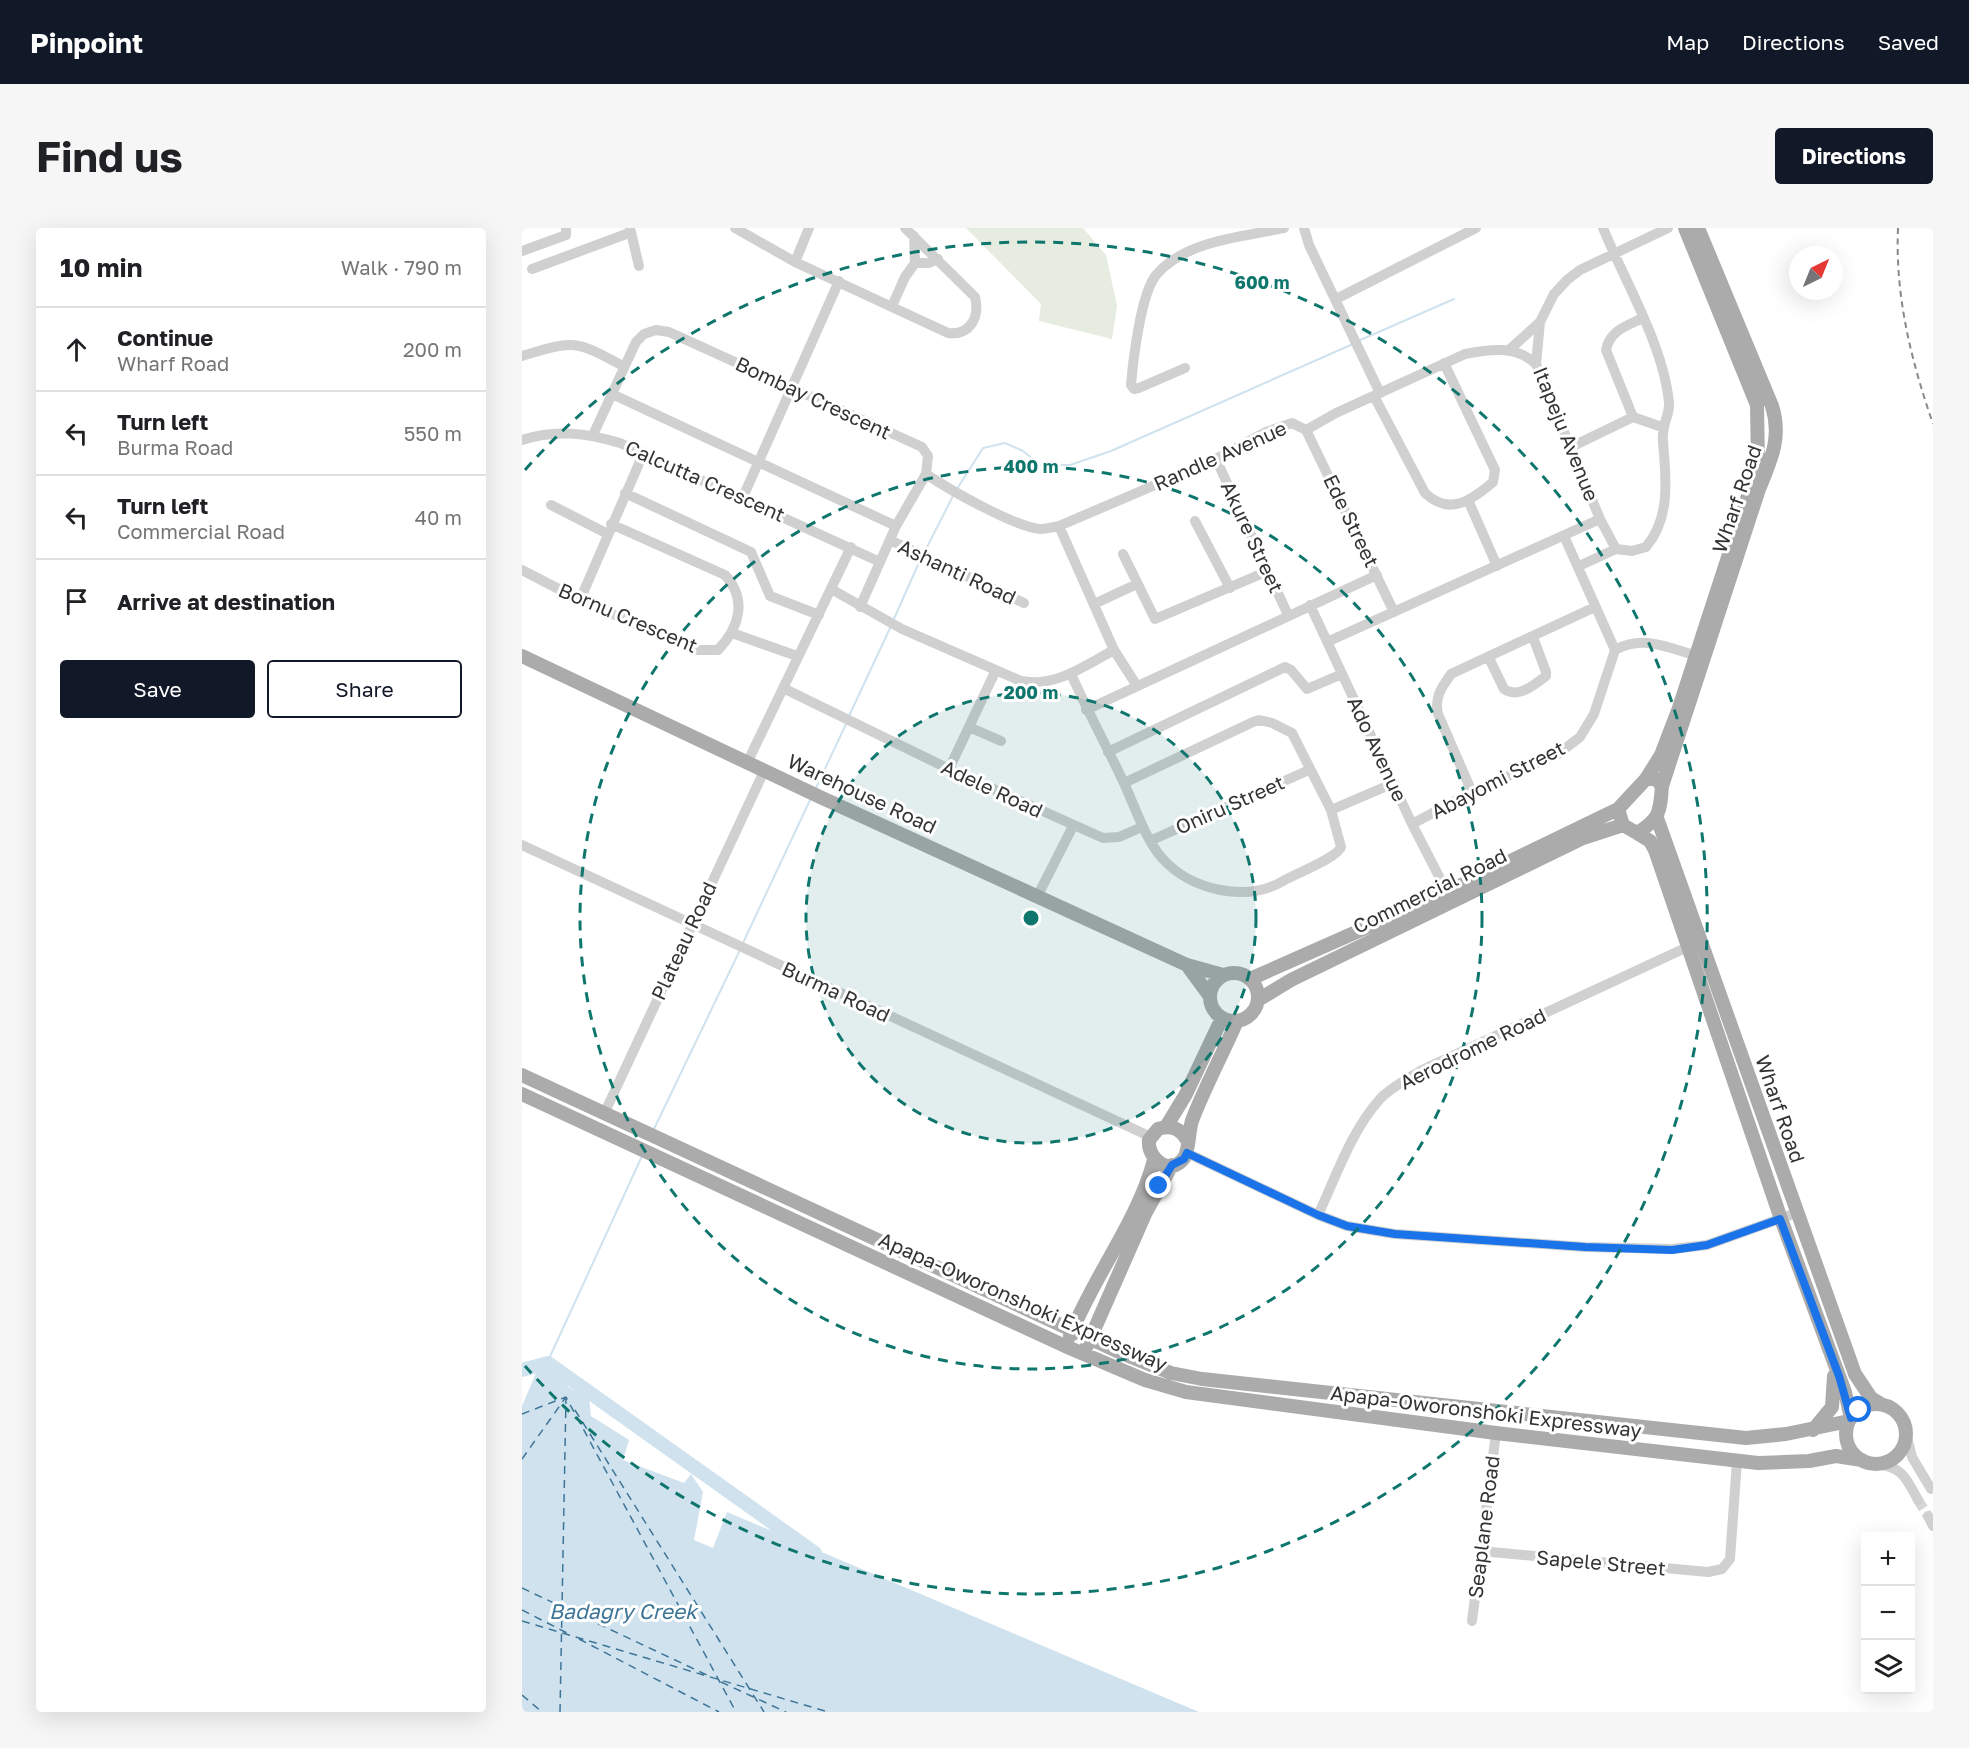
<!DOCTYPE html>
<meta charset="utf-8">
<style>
body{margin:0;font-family:"Golos Text",sans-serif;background:#f6f6f6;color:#202124}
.controls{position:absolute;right:18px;bottom:18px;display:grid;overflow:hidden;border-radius:6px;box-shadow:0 6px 24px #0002}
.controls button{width:54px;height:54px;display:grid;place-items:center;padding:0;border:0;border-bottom:2px solid #e0e0e0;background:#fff;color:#202124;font:30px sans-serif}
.compass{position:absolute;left:1267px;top:18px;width:54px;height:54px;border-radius:50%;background:#fff;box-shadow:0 6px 24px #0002;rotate:43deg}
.stop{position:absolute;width:18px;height:18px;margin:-14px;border:4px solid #1a73e8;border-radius:50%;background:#fff}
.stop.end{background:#1a73e8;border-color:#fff;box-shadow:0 2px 6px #0008}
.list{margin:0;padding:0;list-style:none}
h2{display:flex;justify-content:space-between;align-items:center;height:78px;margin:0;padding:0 24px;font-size:26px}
h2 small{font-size:20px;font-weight:400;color:#757577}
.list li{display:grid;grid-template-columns:39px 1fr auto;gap:18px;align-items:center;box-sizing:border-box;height:84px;padding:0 24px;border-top:2px solid #e0e0e0}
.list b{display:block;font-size:22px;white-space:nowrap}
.list p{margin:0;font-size:20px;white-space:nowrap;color:#757577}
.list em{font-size:20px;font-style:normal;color:#757577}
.actions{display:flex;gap:12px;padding:18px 24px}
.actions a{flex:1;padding:14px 0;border:2px solid #111827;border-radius:6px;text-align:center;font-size:21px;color:#111827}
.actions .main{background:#111827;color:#fff}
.icon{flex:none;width:33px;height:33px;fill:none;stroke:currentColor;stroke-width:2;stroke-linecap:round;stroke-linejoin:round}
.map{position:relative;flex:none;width:1411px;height:1484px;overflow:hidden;border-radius:6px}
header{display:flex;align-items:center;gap:36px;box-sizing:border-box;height:84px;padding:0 30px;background:#111827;color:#fff}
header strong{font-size:28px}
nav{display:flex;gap:33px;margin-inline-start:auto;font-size:21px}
.intro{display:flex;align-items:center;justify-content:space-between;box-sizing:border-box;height:144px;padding:0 36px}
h1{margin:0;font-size:42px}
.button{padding:15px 27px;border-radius:6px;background:#111827;color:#fff;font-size:21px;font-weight:700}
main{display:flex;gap:36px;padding:0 36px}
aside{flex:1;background:#fff;border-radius:6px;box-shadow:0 6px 24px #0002}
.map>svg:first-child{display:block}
.green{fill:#e6ecdf}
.water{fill:#cfe2ee}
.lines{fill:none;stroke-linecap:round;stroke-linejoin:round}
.stream{stroke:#cfe2ee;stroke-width:2}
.river{stroke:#cfe2ee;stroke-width:14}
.ferry{stroke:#3f7597;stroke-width:1.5;stroke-dasharray:8 6;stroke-linecap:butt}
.minor-tunnel{stroke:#d6d6d6;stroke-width:10;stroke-dasharray:10 5;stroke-linecap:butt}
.minor{stroke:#d0d0d0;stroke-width:10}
.major{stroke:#ababab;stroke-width:14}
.rail{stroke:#888;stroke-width:2;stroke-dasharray:6 4.5;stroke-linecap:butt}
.route{stroke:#1a73e8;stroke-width:8}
.ring{fill:none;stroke:#0f766e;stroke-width:3;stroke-dasharray:10 8}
.labels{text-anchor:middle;stroke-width:6;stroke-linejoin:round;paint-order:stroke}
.street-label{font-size:20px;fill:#333;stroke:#fff}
.water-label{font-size:21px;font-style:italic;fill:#3f7597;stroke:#fff}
.centre{fill:#0f766e;stroke:#fff;stroke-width:3}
.ring-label{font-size:18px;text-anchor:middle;font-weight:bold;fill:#0f766e;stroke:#fff;stroke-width:6;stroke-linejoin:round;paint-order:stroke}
</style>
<header>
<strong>Pinpoint</strong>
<nav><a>Map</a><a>Directions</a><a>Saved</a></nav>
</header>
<div class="intro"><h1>Find us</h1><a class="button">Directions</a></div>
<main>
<aside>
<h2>10 min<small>Walk · 790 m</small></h2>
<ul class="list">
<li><svg class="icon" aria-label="ahead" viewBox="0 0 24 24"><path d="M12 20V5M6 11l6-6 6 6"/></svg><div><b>Continue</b><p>Wharf Road</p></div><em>200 m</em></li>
<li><svg class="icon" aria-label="left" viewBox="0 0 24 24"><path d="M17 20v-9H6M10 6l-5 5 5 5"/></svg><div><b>Turn left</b><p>Burma Road</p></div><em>550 m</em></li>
<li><svg class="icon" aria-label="left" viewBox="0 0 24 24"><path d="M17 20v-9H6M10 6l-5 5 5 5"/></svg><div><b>Turn left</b><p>Commercial Road</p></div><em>40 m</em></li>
<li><svg class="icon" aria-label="arrive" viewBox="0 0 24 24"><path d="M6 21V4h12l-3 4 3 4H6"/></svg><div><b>Arrive at destination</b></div></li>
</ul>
<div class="actions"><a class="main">Save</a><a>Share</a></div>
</aside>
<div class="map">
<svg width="1411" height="1484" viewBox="0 0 1411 1484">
<rect width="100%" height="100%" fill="#fff"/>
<!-- green -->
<path class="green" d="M444,0H561L584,27L595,78L590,111L517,93L519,76Z"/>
<!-- water -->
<path class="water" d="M20,1131C37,1132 40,1146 46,1159L67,1170L69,1188L107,1212L101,1232L162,1255L169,1246L181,1264L172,1312L191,1320L205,1284L677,1484H0V1178Z"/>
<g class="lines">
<!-- stream -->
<path class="stream" d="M836,113L932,71
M435,261L461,220L483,215L501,223L518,237H548L589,223L831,116
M402,325L432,266
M371,393L399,330
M327,488L369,398
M293,562L325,494
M220,717L289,570
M131,903L218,722
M26,1133L120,928"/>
<!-- river -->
<path class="river" d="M0,1142L26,1135L293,1325"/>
<!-- ferry -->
<path class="ferry" d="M53,1182L242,1484
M0,1186L44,1169L214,1484
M0,1231L44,1169
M0,1360L187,1448
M0,1382L47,1406
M0,1393L306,1484
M57,1411L197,1484
M199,1454L264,1484
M0,1467L20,1484
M38,1484L44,1170"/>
<!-- minor-tunnel -->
<path class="minor-tunnel" d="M1396,1272L1406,1288"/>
<!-- minor -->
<path class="minor" d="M108,0L117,38
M213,0L273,34L426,105C448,108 458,89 453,69L383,0
M782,0L787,17L858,165
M0,23L44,7V0
M273,34L287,0
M393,35H407L416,31
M10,41L107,5
M814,71L954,0
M370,78L383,49L393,35L392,8
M987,122L1018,94
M0,128C53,112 53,112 101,138
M663,140L617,160L612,161L609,157C611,133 619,63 635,46C665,12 720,9 762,0
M90,166L374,298
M852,168L903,265C927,288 949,273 971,254L973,242L922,135
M1111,189L1084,122C1088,102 1105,98 1121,90
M784,202L814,185L943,126C968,121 994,117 1014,136
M71,207L114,114L122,106L134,102L147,104L400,219L406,228L404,246L374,298L338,379
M0,212C34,201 64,205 98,215L358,334
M1047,220L1111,189L1140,199
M694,231L766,387
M404,246C426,261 493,299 518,301C524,301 531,299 537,298L694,231L744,204L770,195L784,202L872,384
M103,265L229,324L248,368L297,387
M221,269L317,53
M946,272L975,338
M29,277L86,306
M673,293L708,360
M537,298L592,422L615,458
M368,312L502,375
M1094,321L1078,291L1014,136L1018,94L1032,66L1045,52L1058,42L1146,0
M601,326L633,391L746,343
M1057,338L1094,321L1110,323L1124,319C1149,290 1144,249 1141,214C1139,196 1148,188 1147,175C1142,118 1102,52 1081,0
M0,342L58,372L174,422H196C217,400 226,372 203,347L89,296
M309,361L380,401L499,453C533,460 564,437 592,422
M58,372L122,224
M572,376L615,356
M788,377L890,596L925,664
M210,405L275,428
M805,414L1078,291
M1093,422C1120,407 1144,419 1172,427
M967,430L982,461C996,471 1012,457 1024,448V444L1011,409
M549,446C565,482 584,517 601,553C612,576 623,611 640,630C668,662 724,675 761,653C773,646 815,630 819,619L809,582L770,505L750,495L737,492L731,494L602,555
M261,460L427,541L581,610L597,609L620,599
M564,482L855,347
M447,499L479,513
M586,524L763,439L769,442L785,461L820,446
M226,533L329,319
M427,541L473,444
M950,564L916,486C912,469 920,459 929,446L1073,379
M809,582L872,555
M890,596L950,564L1036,526L1058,509L1072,486L1093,422L1042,308
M630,612L787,542
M0,617L629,909
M515,669L551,598
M82,886L243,541
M665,925L796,987L825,998L873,1006L1063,1019L1150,1021L1185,1017L1274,985
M796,987C814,949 829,903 858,871C869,859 886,851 900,842L1172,716
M1384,1205L1390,1229L1409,1261
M1354,1236C1381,1239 1384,1250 1396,1272
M1406,1288L1411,1298
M959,1323L1186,1344L1200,1341L1208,1331L1215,1233
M950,1393L974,1205"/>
<!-- major -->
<path class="major" d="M0,428L298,569L665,737L701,747
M1124,551L1139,527L1157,480L1236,237L1235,177L1163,0
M1124,551H1134L1140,558C1138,584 1138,591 1115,605L1101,597L1096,581Z
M1140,558L1237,261C1249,232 1260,209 1250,178L1176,0
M1135,590L1333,1146L1349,1170L1359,1176
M1115,605L1128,613L1133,622L1259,991L1323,1164L1329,1190
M665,737L687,767
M688 769a24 24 0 1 1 48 0a24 24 0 1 1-48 0Z
M728,751L925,664L1096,581
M736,772L769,752L1061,610L1101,597
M0,847L597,1124L649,1145L680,1151L1224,1210L1264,1206L1327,1193
M0,866L543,1118L623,1152L664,1164L974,1205L1236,1235L1287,1233L1314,1228L1340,1232
M644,899L664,866L700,790
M665,912C658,900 649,897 636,901L627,912C625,931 648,949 662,930C668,921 666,901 671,890C684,857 701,825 715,793
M548,1108C572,1047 615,995 632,932
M565,1118L624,984L650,937
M1324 1206a30 30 0 1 1 60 0a30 30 0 1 1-60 0Z
M1291,1202L1310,1179L1312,1148"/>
<!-- rail -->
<path class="rail" d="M1376,0C1373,68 1389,132 1411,196"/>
</g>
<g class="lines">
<!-- route -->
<path class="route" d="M637,958L650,937L662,931L665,925L796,987L825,998L873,1006L1063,1019L1150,1022L1185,1017L1258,991L1317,1148L1329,1190L1337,1182"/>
</g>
<!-- distance rings -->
<circle cx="509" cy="690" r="225" fill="#0f766e" fill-opacity=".12"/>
<g class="ring">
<circle cx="509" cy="690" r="225"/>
<circle cx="509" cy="690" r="451"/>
<path d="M3 242A676 676 0 1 1 3 1138"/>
</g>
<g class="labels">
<!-- street labels -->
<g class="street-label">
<text transform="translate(291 170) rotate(25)" y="7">Bombay Crescent</text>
<text transform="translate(1044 206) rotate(68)" y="7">Itapeju Avenue</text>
<text transform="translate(698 228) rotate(-24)" y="7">Randle Avenue</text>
<text transform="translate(183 253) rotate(24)" y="7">Calcutta Crescent</text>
<text transform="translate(1215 271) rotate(-71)" y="7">Wharf Road</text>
<text transform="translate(829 293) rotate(64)" y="7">Ede Street</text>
<text transform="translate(730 309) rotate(65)" y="7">Akure Street</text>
<text transform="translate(435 344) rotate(25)" y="7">Ashanti Road</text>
<text transform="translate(106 390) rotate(23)" y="7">Bornu Crescent</text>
<text transform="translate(855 521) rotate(65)" y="7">Ado Avenue</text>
<text transform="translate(976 552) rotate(-27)" y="7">Abayomi Street</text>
<text transform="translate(470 561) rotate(25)" y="7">Adele Road</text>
<text transform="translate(340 566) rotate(25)" y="7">Warehouse Road</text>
<text transform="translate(708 577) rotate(-24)" y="7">Oniru Street</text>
<text transform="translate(908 663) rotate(-26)" y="7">Commercial Road</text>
<text transform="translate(162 713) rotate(-65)" y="7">Plateau Road</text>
<text transform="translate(314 764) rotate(25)" y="7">Burma Road</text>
<text transform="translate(951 821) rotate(-26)" y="7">Aerodrome Road</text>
<text transform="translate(1258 881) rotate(71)" y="7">Wharf Road</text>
<text transform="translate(501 1074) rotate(24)" y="7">Apapa-Oworonshoki Expressway</text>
<text transform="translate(964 1184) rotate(7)" y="7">Apapa-Oworonshoki Expressway</text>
<text transform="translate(962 1299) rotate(-83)" y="7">Seaplane Road</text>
<text transform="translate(1079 1335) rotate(5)" y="7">Sapele Street</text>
</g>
<!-- water labels -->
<g class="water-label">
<text x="101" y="1391">Badagry Creek</text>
</g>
</g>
<circle cx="509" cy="690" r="9" class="centre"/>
<g class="ring-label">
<text x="740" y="61">600 m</text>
<text x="509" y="245">400 m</text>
<text x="509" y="471">200 m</text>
</g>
</svg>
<div class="controls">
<button>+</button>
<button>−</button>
<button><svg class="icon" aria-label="layers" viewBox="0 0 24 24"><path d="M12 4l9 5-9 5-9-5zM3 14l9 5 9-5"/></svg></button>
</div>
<svg class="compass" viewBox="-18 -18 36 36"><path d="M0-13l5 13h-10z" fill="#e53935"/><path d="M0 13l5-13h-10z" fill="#757577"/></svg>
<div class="stop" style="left:1337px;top:1182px"></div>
<div class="stop end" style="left:637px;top:958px"></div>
</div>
</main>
